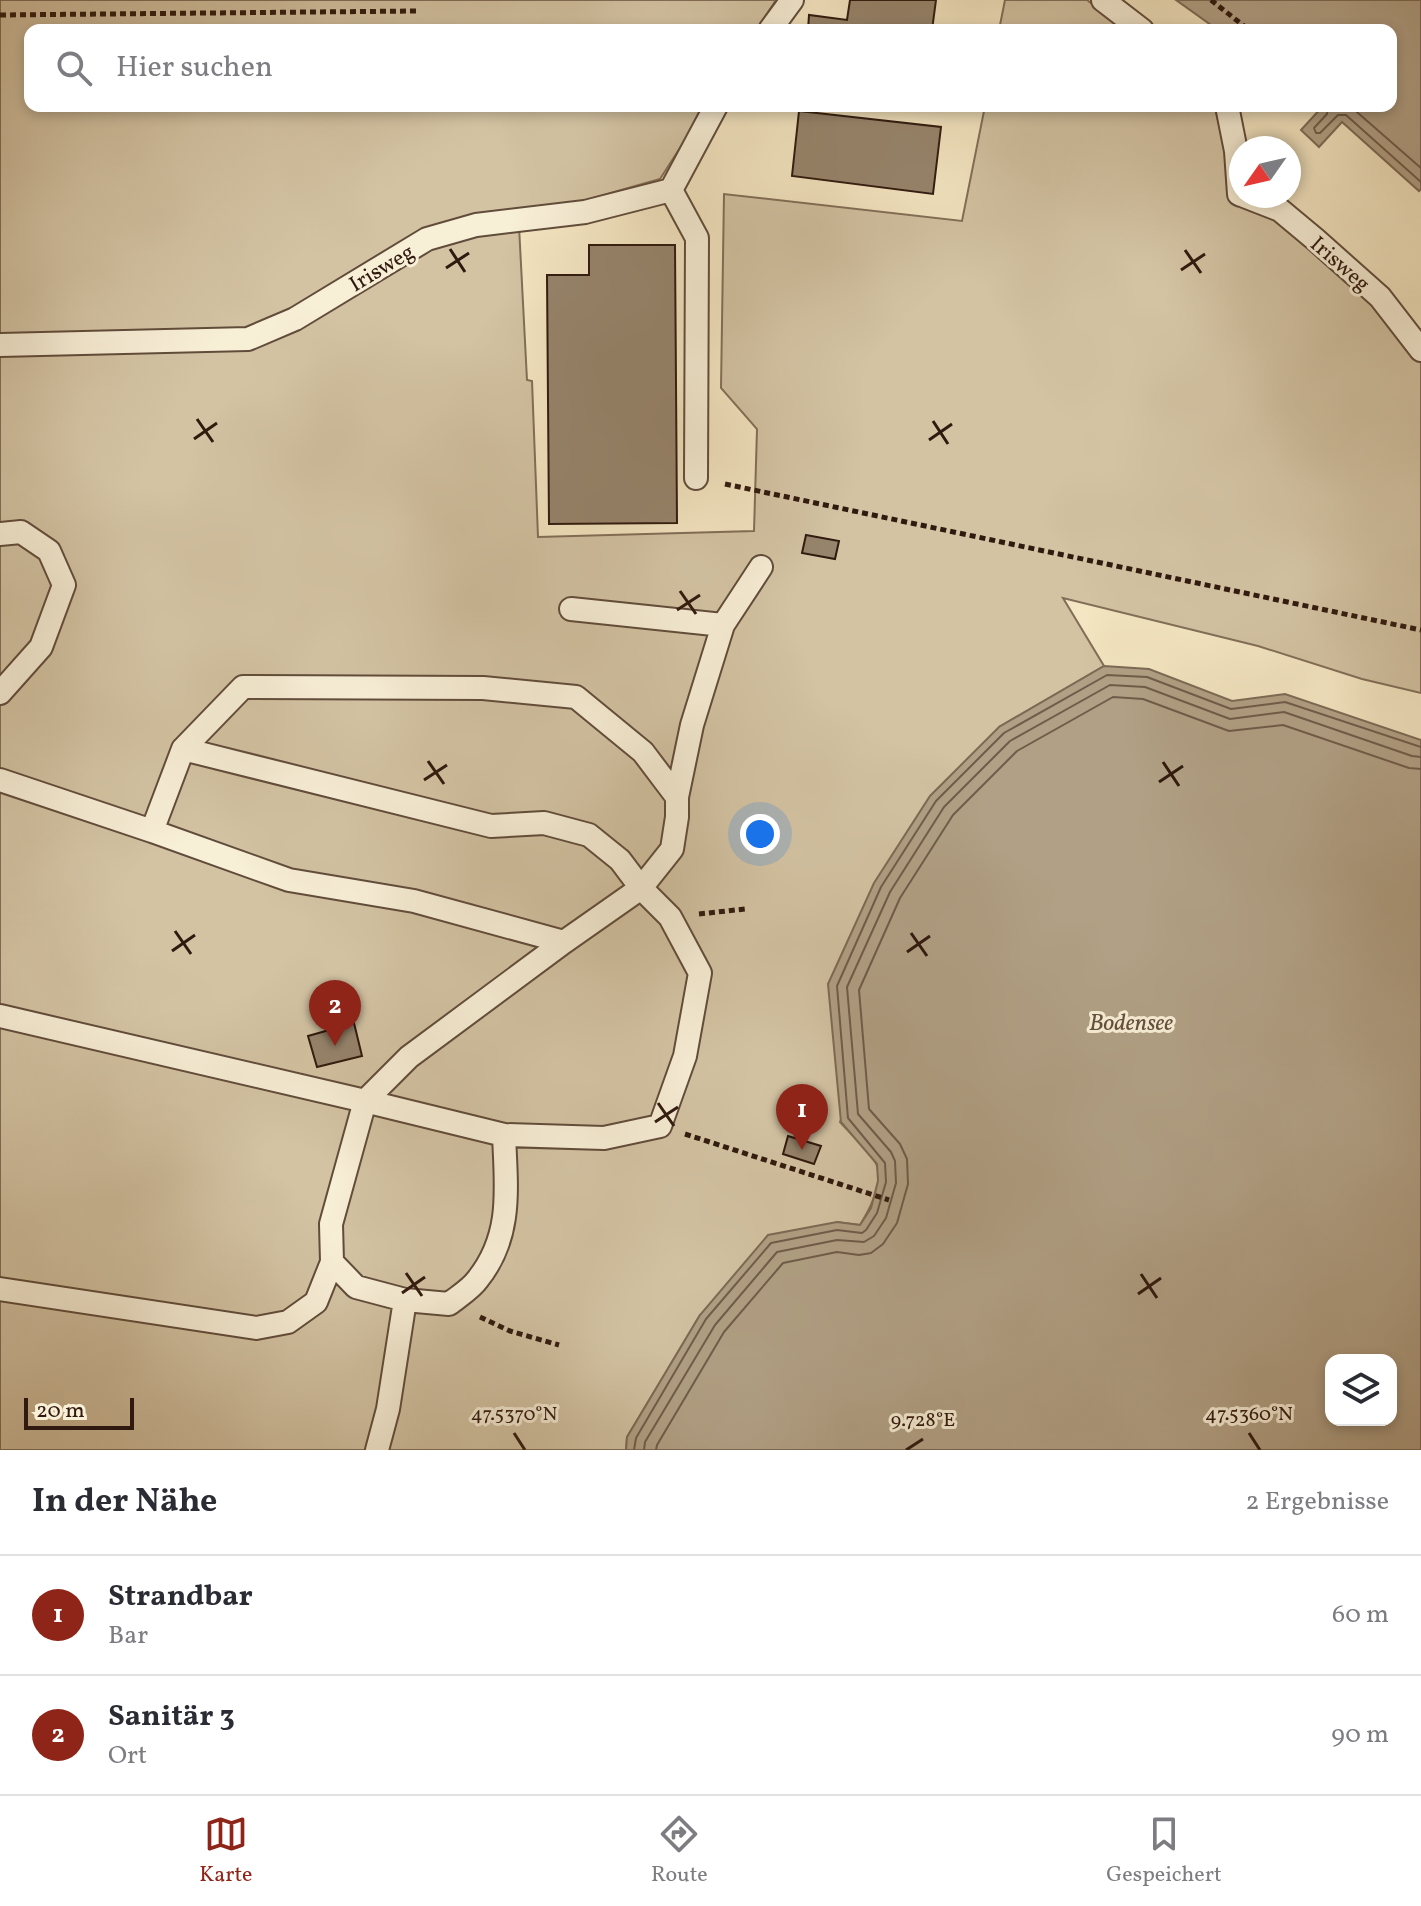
<!DOCTYPE html>
<html lang="de">
<meta charset="utf-8">
<style>
body{margin:0;font-family:Vollkorn,serif;background:#f7f7f7;color:#2b2b33}
.controls{position:absolute;right:24px;bottom:24px;display:grid;overflow:hidden;border-radius:16px;box-shadow:0 4px 12px #0003}
.controls button{width:72px;height:72px;display:grid;place-items:center;padding:0;border:0;border-bottom:2px solid #e1e1e2;background:#fff;color:#2b2b33;font:40px sans-serif}
.compass{position:absolute;left:1229px;top:136px;width:72px;height:72px;border-radius:50%;background:#fff;box-shadow:0 4px 12px #0003;rotate:236deg}
.scale{position:absolute;left:24px;bottom:20px;width:110px;box-sizing:border-box;padding-left:8px;border:4px solid #30190e;border-top:0;font-size:22px;line-height:28px;white-space:nowrap;color:#30190e;-webkit-text-stroke:6px #f8efd7;paint-order:stroke}
.you{position:absolute;left:760px;top:834px;width:28px;height:28px;margin:-20px;border:6px solid #fff;border-radius:50%;background:#1a73e8;box-shadow:0 0 0 12px #1a73e833}
.badge{display:grid;place-items:center;width:52px;height:52px;border-radius:50%;background:#8f2418;color:#fff;font-size:26px;font-weight:700}
.pin{position:absolute;translate:-50% -66px;filter:drop-shadow(0 2px 4px #0008)}
.pin::after{content:'';position:absolute;top:42px;width:28px;height:24px;background:inherit;clip-path:polygon(0 0,100% 0,50% 100%)}
.list{margin:0;padding:0;list-style:none}
h2{display:flex;justify-content:space-between;align-items:center;height:104px;margin:0;padding:0 32px;font-size:34px}
h2 small{font-size:26px;font-weight:400;color:#7c7c81}
.list li{display:grid;grid-template-columns:52px 1fr auto;gap:24px;align-items:center;box-sizing:border-box;height:120px;padding:0 32px;border-top:2px solid #e1e1e2}
.list b{display:block;font-size:30px;white-space:nowrap}
.list p{margin:0;font-size:26px;white-space:nowrap;color:#7c7c81}
.list em{font-size:26px;font-style:normal;color:#7c7c81}
.icon{flex:none;width:44px;height:44px;fill:none;stroke:currentColor;stroke-width:2;stroke-linecap:round;stroke-linejoin:round}
.map{position:relative;flex:none;width:1421px;height:1450px;overflow:hidden}
.search{position:absolute;background:#fff;box-shadow:0 4px 12px #0003;left:24px;right:24px;top:24px;height:88px;display:flex;align-items:center;gap:20px;box-sizing:border-box;padding:0 28px;border-radius:16px;color:#7c7c81;font-size:30px}
.sheet{height:344px;background:#fff}
nav{display:flex;justify-content:space-around;align-items:center;box-sizing:border-box;height:112px;border-top:2px solid #e1e1e2;background:#fff;font-size:22px;color:#7c7c81}
nav a{display:grid;justify-items:center;gap:4px}
nav .on{color:#8f2418}
.map>svg:first-child{display:block}
.green{fill:#d3c3a3;stroke:#826e58;stroke-width:2}
.water{fill:#b1a085;stroke:#7d6a55;stroke-width:2;fill-rule:evenodd}
.lines{fill:none;stroke-linecap:round;stroke-linejoin:round}
.shore{stroke:#705c4a;stroke-width:2}
.building{fill:#96846c;stroke:#30190e;stroke-width:2}
.service-casing{stroke:#614c3b;stroke-width:26}
.path{stroke:#30190e;stroke-width:5;stroke-dasharray:6 4;stroke-linecap:butt}
.service{stroke:#f8efd7;stroke-width:22}
.ticks{fill:none;stroke:#30190e;stroke-width:3}
.labels{text-anchor:middle;stroke-width:6;stroke-linejoin:round;paint-order:stroke}
.street-label{font-size:22px;fill:#30190e;stroke:#f8efd7}
.water-label{font-size:24px;font-style:italic;fill:#644f3e;stroke:#f8efd7}
.ticks-label{font-size:20px;text-anchor:middle;fill:#30190e;stroke:#f8efd7;stroke-width:6;stroke-linejoin:round;paint-order:stroke}
</style>
<div class="map">
<svg width="1421" height="1450" viewBox="0 0 1421 1450">
<rect width="100%" height="100%" fill="#f4e6c2"/>
<filter id="stains"><feTurbulence type="fractalNoise" baseFrequency=".0025" numOctaves="4"/><feColorMatrix values="0 0 0 0 .2 0 0 0 0 .09 0 0 0 0 .02 0 0 0 .5 -.17"/></filter>
<radialGradient id="worn" r=".72"><stop offset=".6" stop-color="#630" stop-opacity="0"/><stop offset="1" stop-color="#630" stop-opacity=".3"/></radialGradient>
<!-- green -->
<path class="green" d="M0,0H776L756,30H30V106H707L660,179L586,200L474,220L291,314L246,331L0,334Z
M1005,0H1087L1126,30H999Z
M985,106H1215L1225,154L1228,198L1275,215L1421,349V693L1362,679L1258,646L1063,598L1104,666L999,727L840,1122C848,1131 875,1157 877,1166C883,1185 870,1209 860,1225L837,1222L700,1315L627,1437L626,1450H0V356L226,347L429,245L519,226L527,380L532,381L538,537L754,531L757,429L721,388L724,194L962,221Z"/>
<!-- water -->
<path class="water" d="M1176,0H1421V189L1419,191L1342,122L1319,147L1301,130L1323,106H1391V30H1218Z
M1104,666L1149,669L1232,701L1285,694L1421,740V1450H626L627,1437L700,1315L768,1235L837,1222L860,1225L871,1208L878,1181L877,1164L841,1122L828,984L874,883L930,796L999,727ZM1331,1360H1391V1420H1331Z"/>
<g class="lines">
<!-- shore -->
<path class="shore" d="M1328,106L1327,114L1314,128L1316,133H1320L1338,115H1346L1421,182
M1350,106L1421,168
M634,1450L636,1438L706,1319L771,1243L837,1230L862,1233L866,1230L877,1213L886,1182L885,1163L848,1118L837,986L881,887L936,801L1004,733L1107,675L1147,677L1231,709L1285,702L1421,747
M644,1450L645,1442L715,1325L777,1252L837,1240L864,1242L874,1236L886,1218L896,1183L895,1161L891,1152L858,1114L847,987L890,892L944,807L1010,741L1110,685L1145,687L1230,719L1284,712L1412,756L1421,757
M656,1450L657,1445L724,1332L783,1263L837,1252L859,1255L871,1253L883,1244L897,1223L908,1184L907,1159L900,1144L869,1109L859,990L900,898L953,815L1017,751L1113,697L1143,699L1229,731L1283,725L1409,768L1421,769"/>
</g>
<!-- building -->
<path class="building" d="M850,0H936L932,30H808L809,15L847,20Z
M799,111L941,127L933,194L792,176Z
M589,245H675L677,523L549,524L547,275H589Z
M806,535L839,541L835,559L802,553Z
M354,1023L362,1056L317,1067L308,1036Z
M788,1136L821,1146L814,1164L783,1154Z"/>
<g class="lines">
<!-- service casing -->
<g class="service-casing">
<path id="service" d="M1103,0L1142,30
M770,30L792,0
M1227,106L1236,151L1239,194L1241,195
M671,190L697,238L696,478
M1244,196L1280,210L1316,240L1380,297L1421,350
M0,345L248,339L295,319L427,239L476,225L585,212L671,190L716,106
M0,534L21,532L49,551L64,585L41,647L0,693
M571,609L723,625
M183,749L491,826L544,823L589,835L620,860L641,888L670,917L700,973L685,1056L660,1126L604,1138L504,1135
M0,780L152,831L183,749L243,687L483,688L576,697L643,752L677,797V817L672,849L641,888L564,942L409,1057L365,1101L504,1135C506,1187 513,1235 478,1279C471,1289 459,1296 449,1304L405,1300L356,1287L332,1262L331,1224L365,1101L0,1016
M677,797L692,725L723,625L761,567
M152,831L289,880L414,901L564,942
M0,1289L256,1328L288,1322L316,1302L332,1262
M377,1450L388,1409L405,1300"/>
</g>
<!-- path -->
<path class="path" d="M1211,0L1249,30
M0,15L417,11
M725,484L1421,630
M699,914L745,909
M685,1134L889,1200
M480,1317L510,1331L559,1345"/>
<!-- service -->
<use href="#service" class="service"/>
</g>
<!-- ticks -->
<path class="ticks" d="M450,249L465,272M1185,250L1201,273M446,268L469,253M1181,270L1205,254M197,419L213,442M933,421L948,444M194,439L217,423M929,440L952,424M680,591L696,614M677,610L700,595M428,761L444,784M1163,762L1179,786M424,780L447,765M1159,782L1183,766M175,931L191,954M911,933L927,956M172,951L195,935M907,952L930,936M658,1103L674,1126M655,1122L678,1107M406,1273L422,1296M1141,1274L1157,1298M402,1293L425,1277M1138,1294L1161,1278M514,1433L525,1450M1249,1433L1260,1450M906,1450L923,1439"/>
<g class="labels">
<!-- street labels -->
<g class="street-label">
<text transform="translate(1341 263) rotate(41)" y="8">Irisweg</text>
<text transform="translate(381 267) rotate(-31)" y="8">Irisweg</text>
</g>
<!-- water labels -->
<g class="water-label">
<text x="1131" y="1030">Bodensee</text>
</g>
</g>
<g class="ticks-label">
<text x="514" y="1420">47.5370°N</text>
<text x="1249" y="1420">47.5360°N</text>
<text x="923" y="1426">9.728°E</text>
</g>
<rect width="100%" height="100%" filter="url(#stains)"/>
<rect width="100%" height="100%" fill="url(#worn)"/>
</svg>
<div class="controls">
<button><svg class="icon" aria-label="layers" viewBox="0 0 24 24"><path d="M12 4l9 5-9 5-9-5zM3 14l9 5 9-5"/></svg></button>
</div>
<svg class="compass" viewBox="-18 -18 36 36"><path d="M0-13l5 13h-10z" fill="#e53935"/><path d="M0 13l5-13h-10z" fill="#7c7c81"/></svg>
<div class="scale">20 m</div>
<div class="you"></div>
<div class="pin badge" style="left:802px;top:1150px">1</div>
<div class="pin badge" style="left:335px;top:1046px">2</div>
<div class="search"><svg class="icon" aria-label="search" viewBox="0 0 24 24"><circle cx="10" cy="10" r="6"/><path d="M15 15l6 6"/></svg>Hier suchen</div>
</div>
<section class="sheet">
<h2>In der Nähe<small>2 Ergebnisse</small></h2>
<ul class="list">
<li><span class="badge">1</span><div><b>Strandbar</b><p>Bar</p></div><em>60 m</em></li>
<li><span class="badge">2</span><div><b>Sanitär 3</b><p>Ort</p></div><em>90 m</em></li>
</ul>
</section>
<nav>
<a class="on"><svg class="icon" aria-label="map" viewBox="0 0 24 24"><path d="M3 6l6-2 6 2 6-2v14l-6 2-6-2-6 2zM9 4v14M15 6v14"/></svg>Karte</a>
<a><svg class="icon" aria-label="directions" viewBox="0 0 24 24"><path d="M12 3l9 9-9 9-9-9zM9 14v-3h6M13 9l2 2-2 2"/></svg>Route</a>
<a><svg class="icon" aria-label="saved" viewBox="0 0 24 24"><path d="M7 4h10v16l-5-4-5 4z"/></svg>Gespeichert</a>
</nav>
